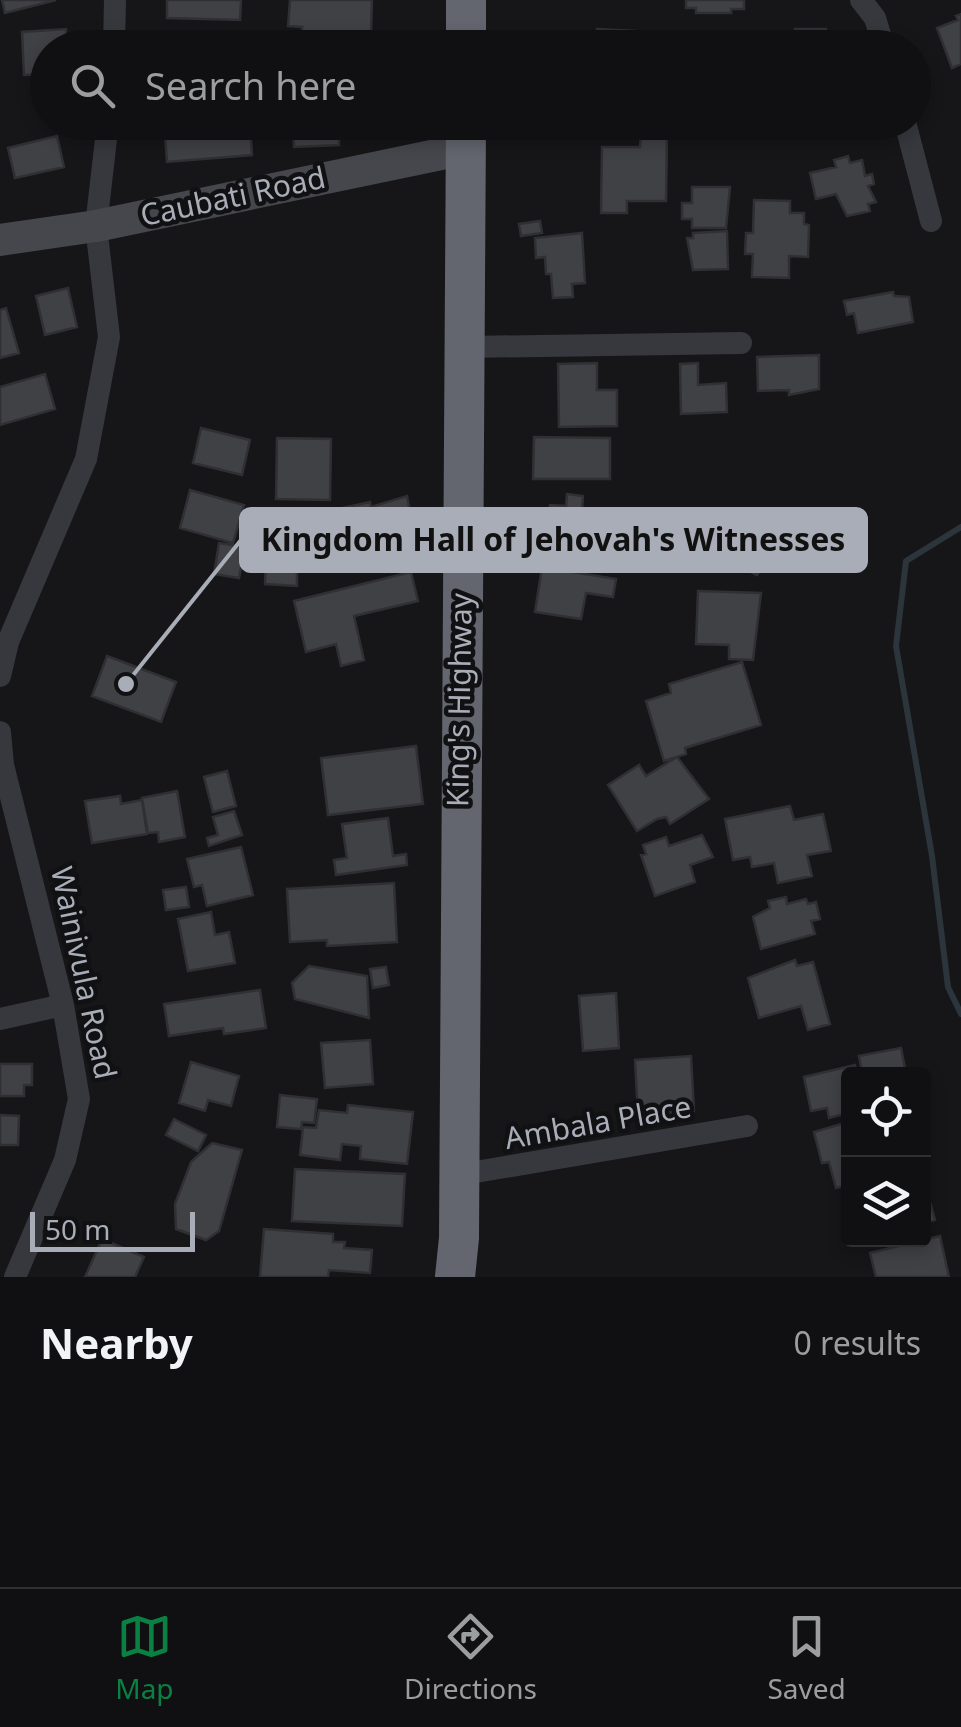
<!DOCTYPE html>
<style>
body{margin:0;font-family:"Noto Sans",sans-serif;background:#1e1e20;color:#f1f3f6}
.controls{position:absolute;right:30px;bottom:30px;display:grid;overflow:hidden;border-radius:10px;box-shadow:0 5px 15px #0003}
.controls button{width:90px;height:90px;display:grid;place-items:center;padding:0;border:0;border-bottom:2px solid #303032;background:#101012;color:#f1f3f6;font:50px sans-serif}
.scale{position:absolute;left:30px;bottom:25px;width:165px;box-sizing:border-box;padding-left:10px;border:5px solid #a8adb8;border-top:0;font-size:28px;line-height:35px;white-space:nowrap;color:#a8adb8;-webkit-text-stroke:8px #111113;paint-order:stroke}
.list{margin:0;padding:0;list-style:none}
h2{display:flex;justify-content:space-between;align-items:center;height:130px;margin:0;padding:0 40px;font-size:42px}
h2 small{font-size:32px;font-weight:400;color:#9c9d9f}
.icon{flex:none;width:55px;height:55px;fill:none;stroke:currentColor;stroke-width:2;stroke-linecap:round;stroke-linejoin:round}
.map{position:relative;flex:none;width:961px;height:1277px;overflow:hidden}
.search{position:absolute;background:#101012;box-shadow:0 5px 15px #0003;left:30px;right:30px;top:30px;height:110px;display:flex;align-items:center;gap:25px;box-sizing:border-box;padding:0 35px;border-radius:55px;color:#9c9d9f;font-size:38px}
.sheet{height:310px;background:#101012}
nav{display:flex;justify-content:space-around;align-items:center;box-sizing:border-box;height:140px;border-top:2px solid #303032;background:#101012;font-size:28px;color:#9c9d9f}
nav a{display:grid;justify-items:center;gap:5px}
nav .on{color:#0b8043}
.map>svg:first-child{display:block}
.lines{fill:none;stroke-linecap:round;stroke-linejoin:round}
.stream{stroke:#2c353c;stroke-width:6}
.building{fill:#404145;stroke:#303034;stroke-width:2.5}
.street{stroke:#37383d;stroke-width:22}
.secondary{stroke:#45474d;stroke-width:32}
.highway{stroke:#63666e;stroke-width:40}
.labels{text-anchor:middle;stroke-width:9;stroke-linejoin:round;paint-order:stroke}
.street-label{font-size:30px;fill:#a8adb8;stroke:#111113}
.leader{fill:none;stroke:#a8adb8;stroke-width:4}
.callout-dot{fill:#a8adb8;stroke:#111113;stroke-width:4}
.callout{fill:#a8adb8;stroke:#a8adb8;stroke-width:4}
.callout-label{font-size:32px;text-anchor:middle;font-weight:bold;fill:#111}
</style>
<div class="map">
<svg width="961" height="1277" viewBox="0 0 961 1277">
<rect width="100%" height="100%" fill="#161618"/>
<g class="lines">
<!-- stream -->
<path class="stream" d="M961,527L906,561L896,646L932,856L948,987L961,1014"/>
</g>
<!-- building -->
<path class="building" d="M2,0H56L5,13Z
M167,0H241L240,20L167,18Z
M290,0H372L371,32L342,31L341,48L301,46L302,27L288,26Z
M686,0H744V9H731V13H696V8H686Z
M961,14V64L952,68L937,28L958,20L956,16Z
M66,29L67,48H48V74L24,75L22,32Z
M597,29L636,31V38H648L647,48H589L590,36H597Z
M795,29H826V35H833V48H785V36H794Z
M149,36L225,45V48H148Z
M164,122H250L252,155L167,162Z
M293,122H339V145L294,147Z
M641,134H667L666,201H627V213H601L602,147H640Z
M57,136L64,167L15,178L8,148Z
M848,156L850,163L862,160L865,176L872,174L874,184L868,186L876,202L868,204L870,211L847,216L836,194L816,199L810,173L836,167L834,160Z
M692,187H730L726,228H692V219H682V203H692Z
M754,200L790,201V213H804V224L809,225L808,257L789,256V278L752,277L753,254H745L746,233H753Z
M540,221L542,233L521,236L519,224Z
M727,231L728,269L693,270L687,238H693V233Z
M582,233L585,283L572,284L573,297L553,298L551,274H546L545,257L536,258L535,238Z
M68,288L77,327L45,335L36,296Z
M893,292L894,296L909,297L913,322L858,333L854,313L847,315L844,301Z
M6,308L19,353L0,358V310Z
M819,355V389L789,395V390L758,391L757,357Z
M597,363V390H617V426L559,427L558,364Z
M698,363V385L726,383L727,412L681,414L680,364Z
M45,374L55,409L0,425V387Z
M201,428L250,440L242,475L193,463Z
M534,437L610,438V479H533Z
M277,438L331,439L330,500L276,499Z
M190,490L244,505L233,543L180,528Z
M567,494L583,496L582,510L595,511L592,552L546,549L550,505L566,506Z
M407,496L411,518L349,532L343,508L370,502L371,507Z
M289,515L334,516L332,570L297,569V586L265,584L267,521L289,522Z
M755,520L788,537L775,562L767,558L757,575L732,562Z
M219,543L245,547L239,578L214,574Z
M542,567L616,579L613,597L586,593L581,619L535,612Z
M411,572L418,601L354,616L364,660L341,666L336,644L306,652L294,601Z
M698,591L761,593L753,660L729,659V645L696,644Z
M107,656L176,682L161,722L92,696Z
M742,662L761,725L685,748L686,754L664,761L646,701L671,693L669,684Z
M416,746L423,804L328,815L321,758Z
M677,757L709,799L670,824L666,817L657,819L637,831L608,785L639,765L646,776Z
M227,771L236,806L213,812L204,777Z
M177,791L185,837L159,842L158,832L148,833L142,798Z
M120,796L121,804L142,800L147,834L92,843L85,801Z
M790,806L794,820L823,814L831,851L807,855L812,876L778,883L774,863L752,867L750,857L733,860L725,819Z
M234,811L242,835L209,846L207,838L218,835L213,817Z
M388,818L393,856L406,854L407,865L336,875L334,860L347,858L342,824Z
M702,835L713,857L690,865L695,882L655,896L641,855L646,854L643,845L666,837L669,846Z
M241,847L253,895L207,906L202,885L194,887L187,859Z
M394,883L397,942L327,946V940L290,942L287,889Z
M186,887L189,907L166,910L163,890Z
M786,897L787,904L806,899L808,904L816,902L820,919L811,921L815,934L761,949L753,917L770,908L768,901Z
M211,912L215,935L229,932L235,963L188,971L178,919Z
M795,960L797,966L813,962L830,1024L808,1030L801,1006L759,1018L748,978Z
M309,966L367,976L369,1018L295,999L292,983Z
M386,967L389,985L373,988L370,969Z
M260,990L266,1028L224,1034L223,1028L169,1036L164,1004Z
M616,993L619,1048L583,1051L579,996Z
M370,1040L373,1084L325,1088L321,1043Z
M901,1048L906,1073L862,1074L859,1056Z
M691,1056L694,1111L638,1115L635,1060Z
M191,1062L239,1076L231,1106L208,1100L205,1111L179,1103Z
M0,1064H32V1085H24V1096H0Z
M855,1065L857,1074H848V1113L829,1118L827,1108L811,1111L804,1077Z
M280,1095L317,1099L314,1123L302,1122L301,1129L277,1127Z
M348,1105L413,1112L407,1164L360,1159L361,1146L342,1144L340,1160L300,1155L303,1127L316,1128L319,1110L347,1113Z
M0,1115L19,1116L18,1145H0Z
M174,1119L206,1135L198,1151L166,1135Z
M848,1122V1185L836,1188L829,1162L822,1163L814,1132Z
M212,1143L242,1150L219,1231L206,1240L176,1229L175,1204L191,1162Z
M295,1169L405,1174L402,1226L292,1221Z
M924,1181L935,1220L924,1223Z
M264,1229L333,1234V1242H345L344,1248L372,1250L370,1273L329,1270L328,1277H260Z
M940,1236L949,1277H876L870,1253Z
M102,1239L144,1257L135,1277H85Z"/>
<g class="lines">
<!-- street -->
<path class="street" d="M861,0L875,18L884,48
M114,48L115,0
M905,122L931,221
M465,347L741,343
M0,676L8,642L86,459L109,337L96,226L108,122
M0,732L3,765L63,1005L79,1099L65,1160L15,1277
M0,1019L63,1005
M458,1175L747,1126"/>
<!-- secondary -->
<path class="secondary" d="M0,240L96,226L465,149"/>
<!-- highway -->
<path class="highway" d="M466,48V0
M455,1277L459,1238L466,122"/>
</g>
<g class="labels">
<!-- street labels -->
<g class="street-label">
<text transform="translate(233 197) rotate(-12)" y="10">Caubati Road</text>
<text transform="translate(460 700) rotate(-89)" y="10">King's Highway</text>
<text transform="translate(83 973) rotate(78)" y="10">Wainivula Road</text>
<text transform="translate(598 1123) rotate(-10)" y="10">Ambala Place</text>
</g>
</g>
<!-- callouts -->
<path class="leader" d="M126 684L241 540"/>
<circle class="callout-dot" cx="126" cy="684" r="10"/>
<rect class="callout" x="241" y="509" width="625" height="62" rx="10"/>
<g class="callout-label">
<text x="553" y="551">Kingdom Hall of Jehovah's Witnesses</text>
</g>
</svg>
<div class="controls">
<button><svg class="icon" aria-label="locate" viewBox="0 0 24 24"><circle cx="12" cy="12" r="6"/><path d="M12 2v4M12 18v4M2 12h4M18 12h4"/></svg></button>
<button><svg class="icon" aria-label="layers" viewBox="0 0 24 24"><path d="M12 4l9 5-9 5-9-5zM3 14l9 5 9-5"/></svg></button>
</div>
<div class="scale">50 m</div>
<div class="search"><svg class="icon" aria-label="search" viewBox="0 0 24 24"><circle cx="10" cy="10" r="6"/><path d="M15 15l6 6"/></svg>Search here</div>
</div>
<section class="sheet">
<h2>Nearby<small>0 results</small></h2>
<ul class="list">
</ul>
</section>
<nav>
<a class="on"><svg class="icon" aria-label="map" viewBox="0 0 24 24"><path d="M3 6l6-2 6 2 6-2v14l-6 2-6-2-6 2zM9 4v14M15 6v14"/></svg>Map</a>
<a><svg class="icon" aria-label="directions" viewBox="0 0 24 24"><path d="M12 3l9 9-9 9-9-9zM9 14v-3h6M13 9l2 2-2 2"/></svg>Directions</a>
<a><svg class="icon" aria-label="saved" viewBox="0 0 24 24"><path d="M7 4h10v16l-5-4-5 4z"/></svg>Saved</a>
</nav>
